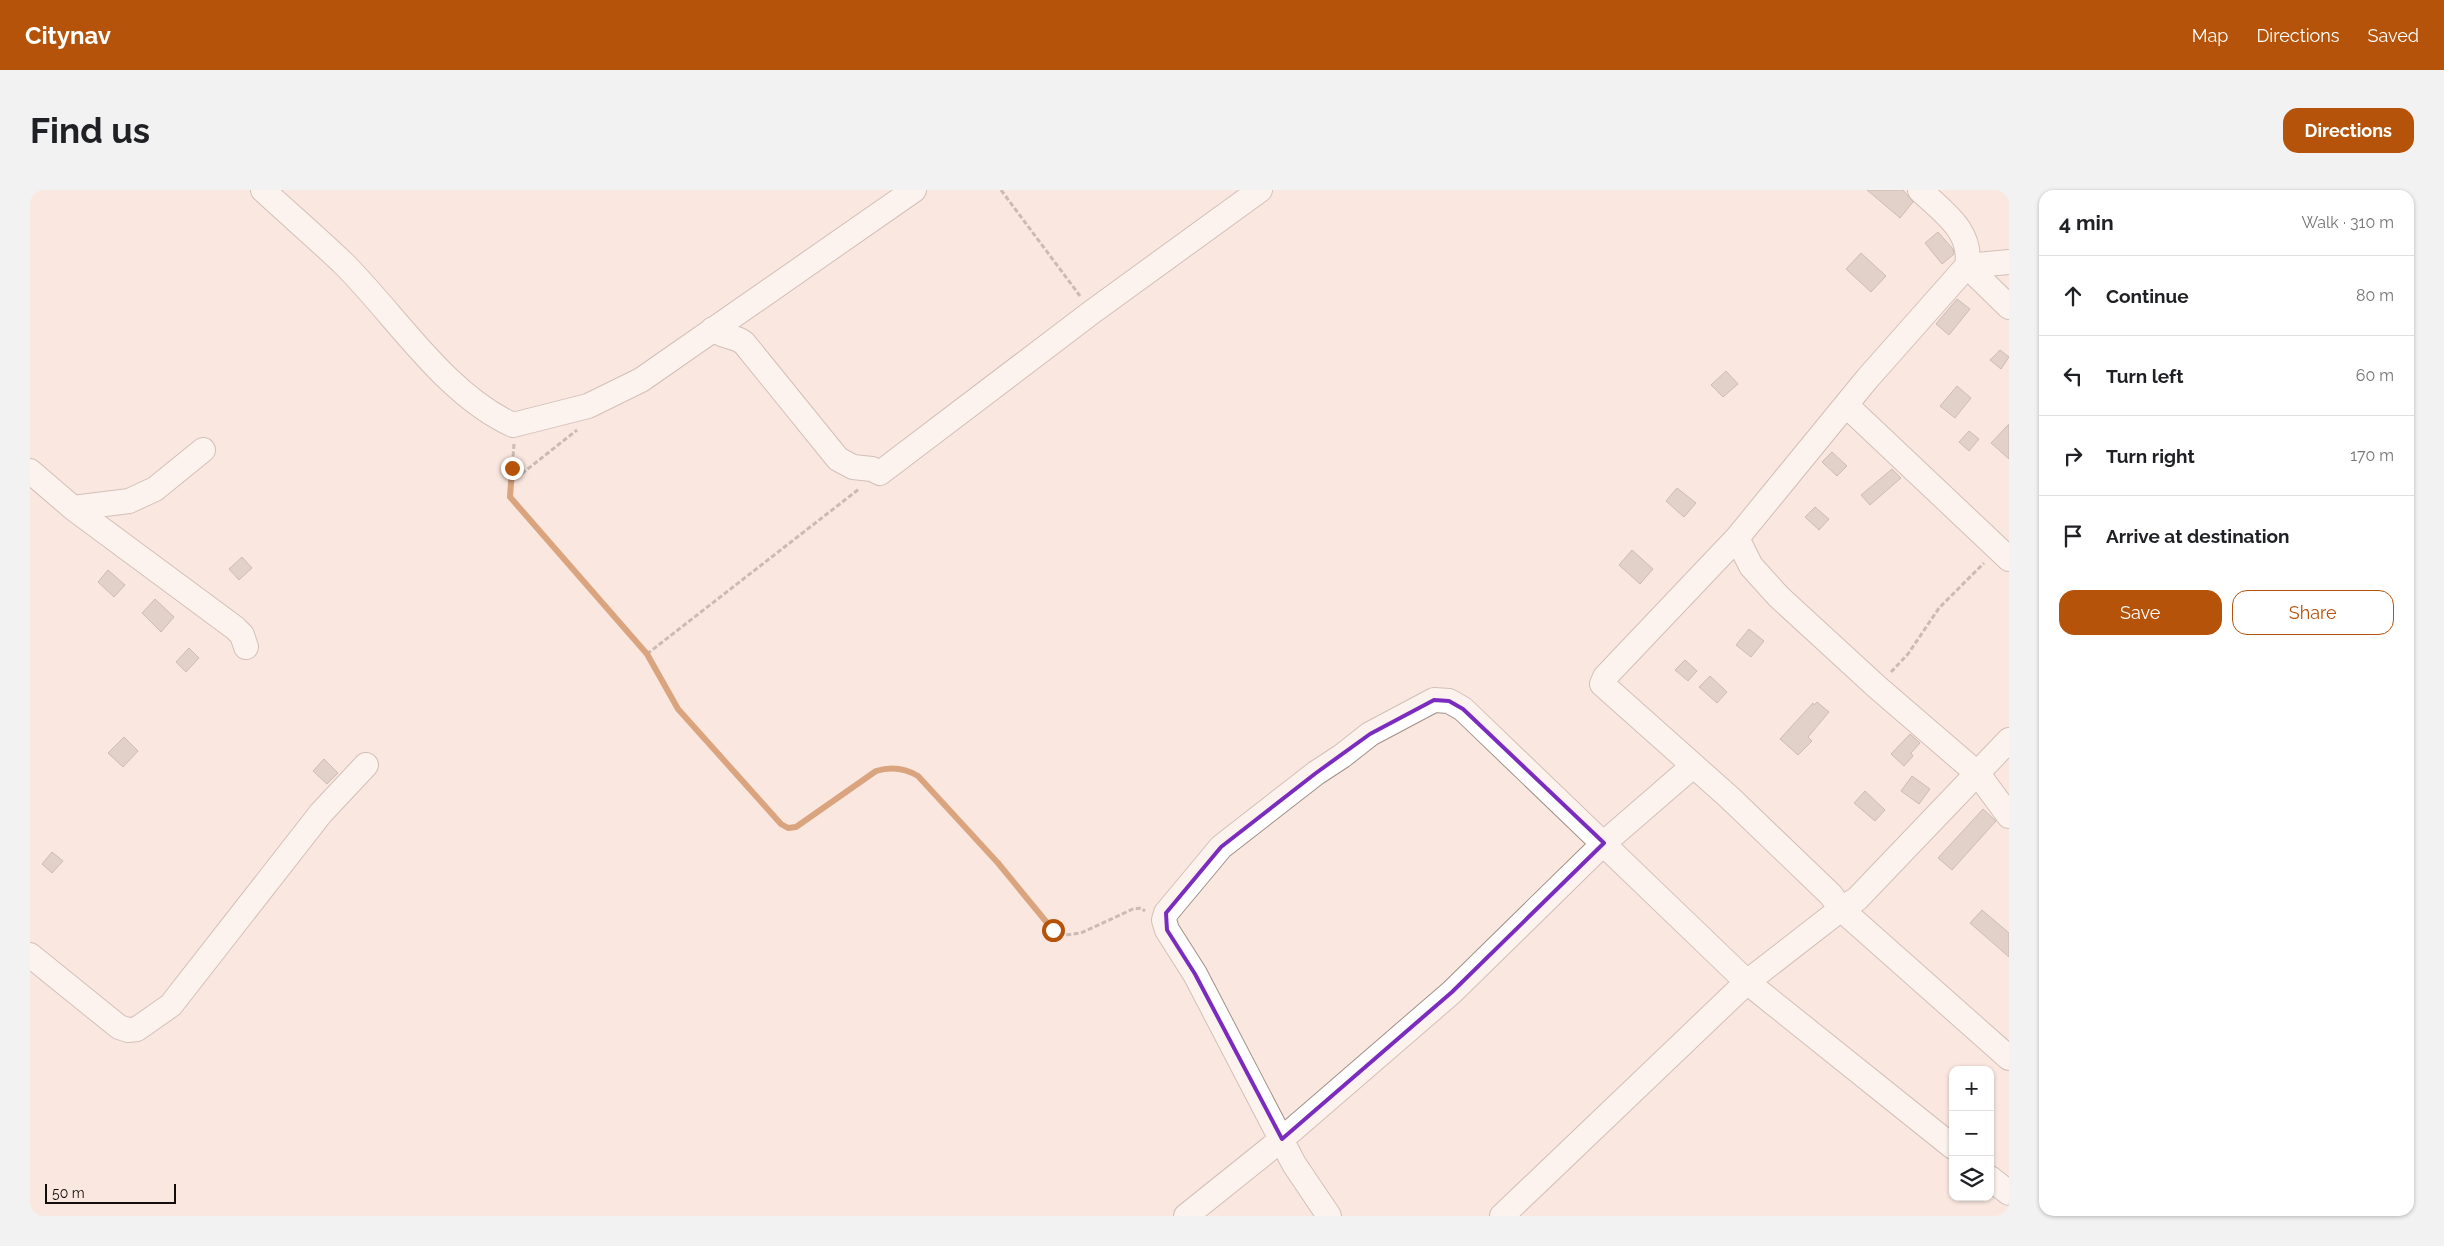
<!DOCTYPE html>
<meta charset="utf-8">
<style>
body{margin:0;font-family:Raleway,sans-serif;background:#f2f2f2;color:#202124}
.controls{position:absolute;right:15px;bottom:15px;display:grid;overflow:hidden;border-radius:10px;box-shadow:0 1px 4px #0004}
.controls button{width:45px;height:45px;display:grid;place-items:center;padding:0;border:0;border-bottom:1px solid #e0e0e0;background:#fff;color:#202124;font:25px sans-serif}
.scale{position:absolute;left:15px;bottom:12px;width:131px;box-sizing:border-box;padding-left:5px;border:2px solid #130e0b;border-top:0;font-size:14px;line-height:18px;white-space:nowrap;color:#130e0b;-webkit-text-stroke:4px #fae8e0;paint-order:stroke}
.stop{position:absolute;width:15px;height:15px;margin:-11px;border:4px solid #b45309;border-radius:50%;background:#fff}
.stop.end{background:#b45309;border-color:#fff;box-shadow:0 1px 5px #0008}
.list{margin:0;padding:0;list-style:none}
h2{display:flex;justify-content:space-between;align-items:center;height:65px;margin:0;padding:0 20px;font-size:21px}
h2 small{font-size:16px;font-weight:400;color:#757577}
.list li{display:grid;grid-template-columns:32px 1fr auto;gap:15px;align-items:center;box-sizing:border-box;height:80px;padding:0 20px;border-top:1px solid #e0e0e0}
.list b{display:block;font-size:19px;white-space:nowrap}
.list em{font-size:16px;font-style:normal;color:#757577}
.actions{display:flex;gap:10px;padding:15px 20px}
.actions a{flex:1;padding:11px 0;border:1px solid #b45309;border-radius:15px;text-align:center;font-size:18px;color:#b45309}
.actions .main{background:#b45309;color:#fff}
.icon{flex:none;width:28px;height:28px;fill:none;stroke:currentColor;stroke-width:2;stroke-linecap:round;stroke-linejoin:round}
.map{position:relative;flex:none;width:1979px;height:1026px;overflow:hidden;border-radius:15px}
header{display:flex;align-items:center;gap:30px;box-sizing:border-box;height:70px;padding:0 25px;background:#b45309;color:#fff}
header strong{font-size:24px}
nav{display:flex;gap:28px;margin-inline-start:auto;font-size:18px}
.intro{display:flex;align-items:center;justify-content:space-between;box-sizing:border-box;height:120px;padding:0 30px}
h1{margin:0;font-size:35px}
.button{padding:12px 22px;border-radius:15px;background:#b45309;color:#fff;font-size:18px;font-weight:700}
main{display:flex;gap:30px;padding:0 30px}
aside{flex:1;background:#fff;border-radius:15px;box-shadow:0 1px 4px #0004}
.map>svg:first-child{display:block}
.building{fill:#c4b6ab;stroke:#94877d}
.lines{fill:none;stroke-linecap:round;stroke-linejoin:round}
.minor-casing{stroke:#a09089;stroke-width:26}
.path{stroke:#928680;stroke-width:3;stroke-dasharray:5 2.5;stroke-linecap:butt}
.minor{stroke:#fff;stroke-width:24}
.route{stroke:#b45309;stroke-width:6}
.marked{fill:none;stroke:#7b2cbf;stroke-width:4;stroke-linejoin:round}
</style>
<header>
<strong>Citynav</strong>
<nav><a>Map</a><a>Directions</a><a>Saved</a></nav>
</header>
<div class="intro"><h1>Find us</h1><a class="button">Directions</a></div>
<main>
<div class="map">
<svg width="1979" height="1026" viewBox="0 0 1979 1026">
<rect width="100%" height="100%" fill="#fae8e0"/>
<!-- building -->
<path class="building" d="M1837,0H1873L1883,12L1870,28Z
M1908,42L1923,59L1924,64L1912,74L1895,53Z
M1831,63L1856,86L1841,102L1816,79Z
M1927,109L1940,119L1919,145L1906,134Z
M1970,160L1979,167L1971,179L1960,170Z
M1696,181L1708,194L1693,207L1681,195Z
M1927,196L1941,208L1925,228L1910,216Z
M1979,234V269L1961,253Z
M1939,241L1949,249L1939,261L1929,252Z
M1802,262L1817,276L1807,286L1792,272Z
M1862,279L1871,288L1840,315L1831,305Z
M1647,298L1666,313L1654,327L1636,311Z
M1785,317L1799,329L1789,340L1775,327Z
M1602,360L1623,379L1610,394L1589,375Z
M212,367L222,378L209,390L199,379Z
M78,380L95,395L84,407L68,392Z
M125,409L144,427L131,442L112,423Z
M1719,439L1734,451L1721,467L1706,455Z
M159,458L169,468L156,482L146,472Z
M1655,470L1667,481L1658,491L1645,480Z
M1680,486L1697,502L1687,513L1669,497Z
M1787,512L1799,522L1778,547L1782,551L1768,565L1750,549L1783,513L1784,515Z
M1880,544L1890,553L1881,563L1883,566L1874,576L1861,564Z
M94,547L108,561L93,577L78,563Z
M294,569L308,583L297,594L283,581Z
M1882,586L1900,599L1889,614L1871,601Z
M1835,601L1855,620L1845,631L1824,613Z
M1953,619L1966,631L1922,680L1908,668Z
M22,662L33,671L22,683L12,674Z
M1952,720L1979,743V767L1940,733Z"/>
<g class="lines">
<!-- minor casing -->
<g class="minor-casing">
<path id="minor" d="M233,0C260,25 288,49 314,74C367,127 415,204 483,235L558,216L611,190L884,0
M1890,0C1913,22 1943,41 1937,76L1837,189L1707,348L1575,487L1572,494L1700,608L1801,705L1811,719L1979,868
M1937,76L1979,117
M1937,76L1979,72
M683,139C691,147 704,145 714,153L808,269L823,277L842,279L850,283L1062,122L1230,0
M1816,215L1979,369
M0,281L43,318L205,438L212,445L216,457
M43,318L99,311L125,299L173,260
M1707,348L1721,376L1748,406L1847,497L1948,584L1979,626
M0,765L89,837L98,840L107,839L141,815L291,623L336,575
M1960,988L1979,1003
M1156,1026L1252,949L1422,802L1574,653L1663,576
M1299,1026L1264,974L1165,784L1137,740L1134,730L1136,723L1191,657L1286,583L1312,566L1340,544L1404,510L1419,511L1433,519L1717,792L1923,957
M1472,1026L1717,792L1811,719L1827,709L1979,550"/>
</g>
<!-- path -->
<path class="path" d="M971,0L1050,106
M484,254L480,307L617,464L648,519L751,634L758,638L766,637L847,581C862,576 875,578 888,586L968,673L1023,739L1036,745L1051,743L1103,719L1111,718L1115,721
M480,293L547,240
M617,464L829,299
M1861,482L1878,464L1909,418L1954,373"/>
<!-- minor -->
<use href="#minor" class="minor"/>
</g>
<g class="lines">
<!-- route -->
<path class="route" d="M482,278L480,307L617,464L648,519L751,634L758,638L766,637L846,581C862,576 875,578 888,586L968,673L1023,740"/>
</g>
<!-- marked area -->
<path d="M0 0H1979V1026H0ZM1404,510L1419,511L1433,519L1574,653L1422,802L1252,949L1165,784L1137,740L1136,723L1191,657L1286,583L1340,544Z" fill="#fae8e0" fill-opacity=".55" fill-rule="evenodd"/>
<path class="marked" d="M1404,510L1419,511L1433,519L1574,653L1422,802L1252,949L1165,784L1137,740L1136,723L1191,657L1286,583L1340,544Z"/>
</svg>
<div class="controls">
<button>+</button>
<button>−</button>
<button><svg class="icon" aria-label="layers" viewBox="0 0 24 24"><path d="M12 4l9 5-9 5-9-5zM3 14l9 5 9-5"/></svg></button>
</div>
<div class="scale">50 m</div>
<div class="stop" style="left:1023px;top:740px"></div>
<div class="stop end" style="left:482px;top:278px"></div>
</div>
<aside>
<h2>4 min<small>Walk · 310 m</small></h2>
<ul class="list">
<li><svg class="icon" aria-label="ahead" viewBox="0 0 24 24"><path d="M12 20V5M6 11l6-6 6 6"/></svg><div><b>Continue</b></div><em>80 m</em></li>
<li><svg class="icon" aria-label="left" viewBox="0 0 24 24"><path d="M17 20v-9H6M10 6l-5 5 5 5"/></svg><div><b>Turn left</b></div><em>60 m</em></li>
<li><svg class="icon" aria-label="right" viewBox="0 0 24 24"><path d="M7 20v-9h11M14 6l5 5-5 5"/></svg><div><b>Turn right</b></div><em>170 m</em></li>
<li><svg class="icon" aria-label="arrive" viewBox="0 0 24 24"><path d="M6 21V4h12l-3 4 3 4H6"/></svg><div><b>Arrive at destination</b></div></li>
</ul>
<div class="actions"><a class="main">Save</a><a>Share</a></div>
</aside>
</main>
